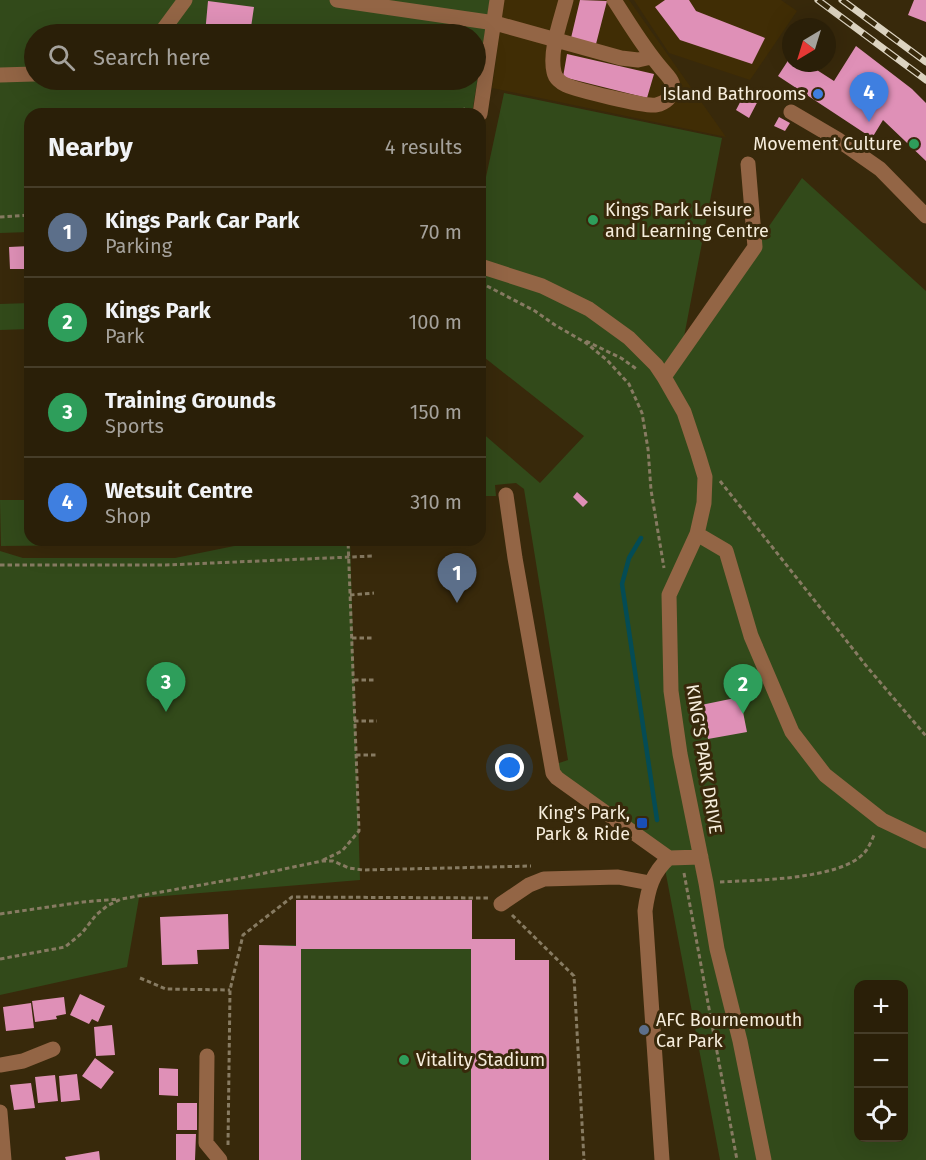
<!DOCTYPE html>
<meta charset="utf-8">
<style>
body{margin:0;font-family:"Fira Sans",sans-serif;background:#322712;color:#f1f3f6}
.controls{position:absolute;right:18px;bottom:18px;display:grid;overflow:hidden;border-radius:12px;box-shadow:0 6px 24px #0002}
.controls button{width:54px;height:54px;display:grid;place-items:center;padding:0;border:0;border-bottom:2px solid #463d29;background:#2a1f08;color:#f1f3f6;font:30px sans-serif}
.compass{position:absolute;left:782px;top:18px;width:54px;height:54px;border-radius:50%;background:#2a1f08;box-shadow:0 6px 24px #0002;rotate:218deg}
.you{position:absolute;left:510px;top:768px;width:21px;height:21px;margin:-15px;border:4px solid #fff;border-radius:50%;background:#1a73e8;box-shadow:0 0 0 9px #1a73e833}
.badge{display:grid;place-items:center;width:39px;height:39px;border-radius:50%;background:#90cd41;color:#fff;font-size:20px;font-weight:700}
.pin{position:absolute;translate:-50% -50px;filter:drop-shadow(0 2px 3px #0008)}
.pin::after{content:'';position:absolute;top:32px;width:21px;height:18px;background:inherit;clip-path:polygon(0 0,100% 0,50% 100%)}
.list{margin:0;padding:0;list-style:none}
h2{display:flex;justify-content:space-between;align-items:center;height:78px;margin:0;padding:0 24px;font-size:26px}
h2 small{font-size:20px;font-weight:400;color:#a5a29c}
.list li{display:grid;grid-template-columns:39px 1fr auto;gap:18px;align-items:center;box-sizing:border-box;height:90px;padding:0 24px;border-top:2px solid #463d29}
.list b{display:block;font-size:22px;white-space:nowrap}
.list p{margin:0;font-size:20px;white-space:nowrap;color:#a5a29c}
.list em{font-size:20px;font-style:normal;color:#a5a29c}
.icon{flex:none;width:33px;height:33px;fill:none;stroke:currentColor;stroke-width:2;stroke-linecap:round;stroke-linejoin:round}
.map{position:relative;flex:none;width:926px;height:1160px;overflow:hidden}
.search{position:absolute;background:#2a1f08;box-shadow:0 6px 24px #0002;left:24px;top:24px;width:462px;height:66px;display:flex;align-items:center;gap:15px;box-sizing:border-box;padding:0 21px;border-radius:33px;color:#a5a29c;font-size:22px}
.panel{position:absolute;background:#2a1f08;box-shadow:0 6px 24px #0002;left:24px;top:108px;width:462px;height:438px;border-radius:18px}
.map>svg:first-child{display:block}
.built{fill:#402d05}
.green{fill:#324a1a;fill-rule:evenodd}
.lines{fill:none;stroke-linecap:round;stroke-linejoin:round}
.stream{stroke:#044c55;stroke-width:4.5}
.building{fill:#df90b7}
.path{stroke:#877b62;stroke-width:3;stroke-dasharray:4.5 3;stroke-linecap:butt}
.minor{stroke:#936545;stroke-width:15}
.rail-casing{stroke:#dcd3c0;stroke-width:7}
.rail{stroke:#38290b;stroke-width:4.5;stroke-dasharray:14;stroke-linecap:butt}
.shop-dot{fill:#3f7fe0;stroke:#38290b;stroke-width:2}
.leisure-dot{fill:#2e9e5b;stroke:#38290b;stroke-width:2}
.transit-dot{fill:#1a4fb4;stroke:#38290b;stroke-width:2}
.service-dot{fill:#5c6f8a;stroke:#38290b;stroke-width:2}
.labels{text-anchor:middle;stroke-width:6;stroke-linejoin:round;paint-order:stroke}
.poi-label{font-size:18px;fill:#f6eddc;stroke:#38290b;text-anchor:end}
.street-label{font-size:18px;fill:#f6eddc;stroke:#38290b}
</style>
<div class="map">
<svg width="926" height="1160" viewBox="0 0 926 1160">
<rect width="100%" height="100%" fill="#38290b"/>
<!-- built -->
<path class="built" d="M504,0H629L726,137L492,88Z
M634,0H781L797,11L750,80L669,53Z"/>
<!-- green -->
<path class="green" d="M0,0H490L472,114H30V232L0,233ZM34,34H476V80H34Z
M504,93L722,138L679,363L715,305L802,178L926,291V1160H720L665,869L668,858L553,773L559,763L568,760L524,489L516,483L495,485L496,496H480V431L540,483L584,436L480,354V205ZM858,984H904V1138H858Z
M30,303V329L0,330V304Z
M0,500H30V540H192V544L1,546Z
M253,540H350L360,880L139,898L127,967L0,995V551L23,558H175L249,543Z
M296,900H472V939H515V960H549V1160H259V945H296Z"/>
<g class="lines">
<!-- stream -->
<path class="stream" d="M641,538L629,558L622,584L657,820"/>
</g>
<!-- building -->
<path class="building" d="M580,0L607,1L596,44L571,38Z
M665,0H689L696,11L765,38L752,64L680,40L655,7Z
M914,0H926V22L908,15Z
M208,1L254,7L250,34H205Z
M425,29L449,33L448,34H424Z
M856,46L912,89L926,103V161L883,120L872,138L778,76L791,56V63H806L834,81Z
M567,54L654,74L647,98L563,77Z
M748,87L761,95L749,118L736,110Z
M779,117L790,123L785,131L774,126Z
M30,246V269H10L9,247Z
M577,492L588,502L583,507L573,497Z
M740,697L747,732L708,739L701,705Z
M296,900H472V939H515V960H549V1160H471V949H301V1160H259V945L296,946Z
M228,914L229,949L197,950L198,964L162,965L160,917Z
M80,994L105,1006L98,1022L92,1019L89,1024L70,1015Z
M64,997L66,1014L56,1016L57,1019L35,1022L32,1001Z
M31,1003L34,1028L6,1031L3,1007Z
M112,1025L115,1055L96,1056L94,1027Z
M95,1058L114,1072L101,1089L82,1076Z
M159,1068L178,1069V1096L159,1095Z
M77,1074L80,1100L61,1102L59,1076Z
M55,1075L58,1101L38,1103L35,1077Z
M31,1083L35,1108L14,1110L10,1085Z
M177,1103H197V1130H177Z
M176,1134H196L195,1160H176Z
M99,1151L100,1160H66L65,1157Z"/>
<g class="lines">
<!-- path -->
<path class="path" d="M434,114L465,109
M0,217L30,215
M487,286L535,311L555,325L586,343L607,360L629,384L642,413L648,449L651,490L664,568
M586,341L621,358L638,370
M720,481L868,668L926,736
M0,565H166L374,556
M350,595L374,593
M352,638H374
M354,680H376
M354,721H377
M356,755H377
M323,860L342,851L359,831L348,540
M684,873L737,1160
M720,882C755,880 840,880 864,853C869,848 872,839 875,833
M0,914L83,902L119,899
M512,915L574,976L584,1160
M0,959L65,947L82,933L96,915L107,906L121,899L246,877L322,861H333L349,868L363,870L531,866
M140,978L166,989L230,990
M228,1145L230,990L243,935L292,897L488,898"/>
<!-- minor -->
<path class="minor" d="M337,0L495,23L621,58L638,60L651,57
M566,0C561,20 549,51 554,72C555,78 561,83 566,85C577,90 646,107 656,105C665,103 673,97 673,87C673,80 665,73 661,68C643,47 629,23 614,0
M160,34L185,0
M0,75L34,74
M791,112L837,139L880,169L926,216
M480,114L497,0
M480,266L542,286L589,309L629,338L656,365L664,377L684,412L698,454L705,477L704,503L697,534L669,595L671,691L680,754L706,883L717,949L740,1041L764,1160
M664,377L755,247L748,164
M506,495L515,558L553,773L557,778L669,858L701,857
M697,534L726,551L751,636L792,732L825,775L882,820L926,841
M501,904L529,885L544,879L618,877L650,883
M207,1056L206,1143L220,1160
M0,1065L23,1061L53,1049
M0,1112L4,1160
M662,1160L645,911C648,889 652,873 669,858"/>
<!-- rail casing -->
<g class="rail-casing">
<path id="rail" d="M818,0L926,80
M842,0L926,62"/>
</g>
<!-- rail -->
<use href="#rail" class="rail"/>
</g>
<!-- markers -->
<circle class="shop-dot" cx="818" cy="94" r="6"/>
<g class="leisure-dot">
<circle cx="914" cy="144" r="6"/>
<circle cx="593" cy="220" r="6"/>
<circle cx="404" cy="1060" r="6"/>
</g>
<rect class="transit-dot" x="636" y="817" width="12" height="12" rx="3"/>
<circle class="service-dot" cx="644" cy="1030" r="6"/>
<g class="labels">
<!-- poi labels -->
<g class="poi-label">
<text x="806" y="100">Island Bathrooms</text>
<text x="902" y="150">Movement Culture</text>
<text x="605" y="216" text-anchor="start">Kings Park Leisure<tspan x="605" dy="21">and Learning Centre</tspan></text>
<text x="630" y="819">King's Park,<tspan x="630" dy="21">Park &amp; Ride</tspan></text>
<text x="656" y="1026" text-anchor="start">AFC Bournemouth<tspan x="656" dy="21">Car Park</tspan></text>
<text x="416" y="1066" text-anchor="start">Vitality Stadium</text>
</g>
<!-- street labels -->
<g class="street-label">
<text transform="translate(704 759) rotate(81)" y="6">KING'S PARK DRIVE</text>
</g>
</g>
</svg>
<div class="controls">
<button>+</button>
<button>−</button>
<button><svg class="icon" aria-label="locate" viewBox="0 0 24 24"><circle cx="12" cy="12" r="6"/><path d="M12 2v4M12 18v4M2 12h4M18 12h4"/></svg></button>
</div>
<svg class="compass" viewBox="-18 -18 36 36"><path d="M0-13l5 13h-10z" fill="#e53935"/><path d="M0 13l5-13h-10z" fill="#a5a29c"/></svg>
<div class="you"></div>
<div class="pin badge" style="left:457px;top:603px;background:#5c6f8a">1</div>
<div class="pin badge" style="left:743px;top:714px;background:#2e9e5b">2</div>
<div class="pin badge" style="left:166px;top:712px;background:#2e9e5b">3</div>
<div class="pin badge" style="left:869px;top:122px;background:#3f7fe0">4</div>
<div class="search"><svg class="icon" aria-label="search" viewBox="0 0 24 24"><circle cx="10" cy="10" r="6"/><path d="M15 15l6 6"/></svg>Search here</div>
<section class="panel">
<h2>Nearby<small>4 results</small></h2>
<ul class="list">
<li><span class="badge" style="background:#5c6f8a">1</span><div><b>Kings Park Car Park</b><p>Parking</p></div><em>70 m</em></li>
<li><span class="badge" style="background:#2e9e5b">2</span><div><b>Kings Park</b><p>Park</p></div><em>100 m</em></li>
<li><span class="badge" style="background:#2e9e5b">3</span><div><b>Training Grounds</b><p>Sports</p></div><em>150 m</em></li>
<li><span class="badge" style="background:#3f7fe0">4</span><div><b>Wetsuit Centre</b><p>Shop</p></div><em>310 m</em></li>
</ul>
</section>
</div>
